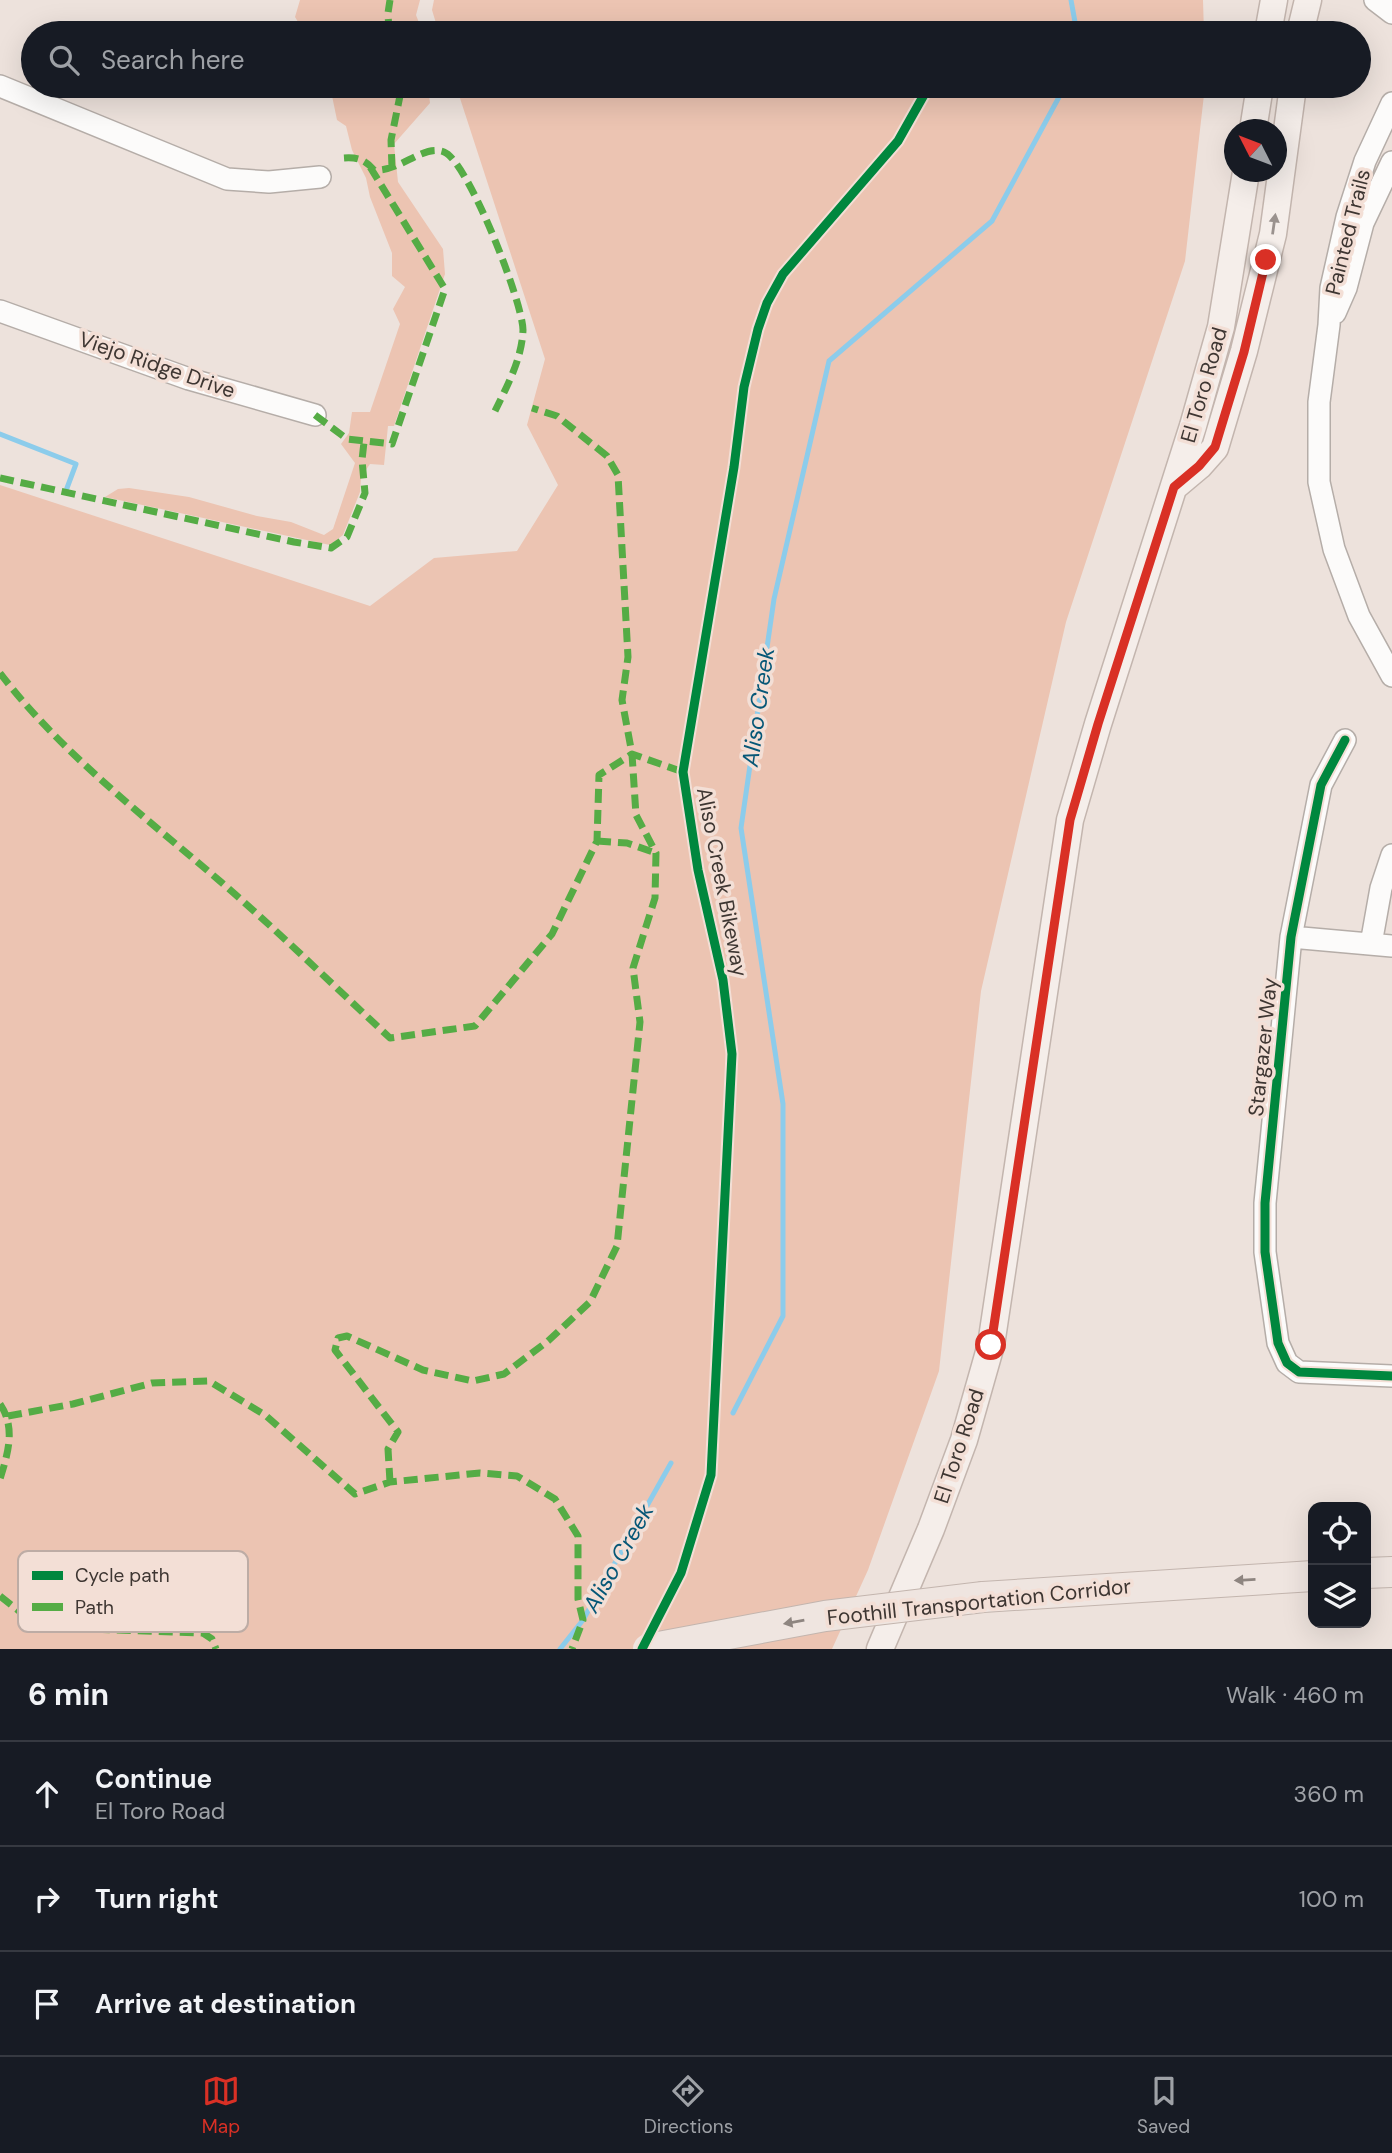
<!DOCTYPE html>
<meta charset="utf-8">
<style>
body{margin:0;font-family:"DM Sans",sans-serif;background:#242831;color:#f1f3f6}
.controls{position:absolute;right:21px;bottom:21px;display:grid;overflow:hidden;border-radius:14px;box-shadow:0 7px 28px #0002}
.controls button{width:63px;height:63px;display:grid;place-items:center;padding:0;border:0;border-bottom:2px solid #363941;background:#171b24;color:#f1f3f6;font:35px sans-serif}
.compass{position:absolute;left:1224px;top:119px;width:63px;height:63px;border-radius:50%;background:#171b24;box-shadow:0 7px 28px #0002;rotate:312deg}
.stop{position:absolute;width:21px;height:21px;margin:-16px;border:5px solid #d93025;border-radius:50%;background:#fff}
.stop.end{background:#d93025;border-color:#fff;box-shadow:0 2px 7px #0008}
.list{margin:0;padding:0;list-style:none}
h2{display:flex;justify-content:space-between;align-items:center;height:91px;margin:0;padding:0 28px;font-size:30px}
h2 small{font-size:23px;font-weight:400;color:#9ea1a6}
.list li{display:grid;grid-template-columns:46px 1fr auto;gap:21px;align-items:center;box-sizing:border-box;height:105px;padding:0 28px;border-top:2px solid #363941}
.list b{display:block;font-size:26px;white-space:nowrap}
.list p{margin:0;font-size:23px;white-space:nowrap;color:#9ea1a6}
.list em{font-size:23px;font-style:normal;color:#9ea1a6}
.icon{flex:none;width:38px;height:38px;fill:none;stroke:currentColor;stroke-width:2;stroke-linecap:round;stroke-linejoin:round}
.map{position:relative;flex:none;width:1392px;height:1649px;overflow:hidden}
.search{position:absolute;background:#171b24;box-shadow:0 7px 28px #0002;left:21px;right:21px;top:21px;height:77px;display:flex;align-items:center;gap:18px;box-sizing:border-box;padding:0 24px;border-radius:38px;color:#9ea1a6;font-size:26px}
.sheet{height:406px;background:#171b24}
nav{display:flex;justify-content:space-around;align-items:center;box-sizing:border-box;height:98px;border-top:2px solid #363941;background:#171b24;font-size:19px;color:#9ea1a6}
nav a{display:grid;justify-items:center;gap:4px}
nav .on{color:#d93025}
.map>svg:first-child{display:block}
.green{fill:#ecc4b2}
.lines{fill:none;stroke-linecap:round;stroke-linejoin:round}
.stream{stroke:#8ccceb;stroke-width:5}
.minor-casing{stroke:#b5ada8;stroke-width:24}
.major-casing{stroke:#c3b5ae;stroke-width:29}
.highway-casing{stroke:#c3b5ae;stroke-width:32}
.minor{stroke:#fcfbfa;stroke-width:21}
.major{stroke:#f5eeea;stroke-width:26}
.highway{stroke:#efe5e0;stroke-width:30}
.highway-bridge-casing{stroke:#c3b5ae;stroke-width:32;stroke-linecap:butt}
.highway-bridge{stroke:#efe5e0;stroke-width:30}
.quiet{stroke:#55ac45;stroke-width:7;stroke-dasharray:14 7;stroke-linecap:butt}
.cycleway-casing{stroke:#f3dfd6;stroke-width:13}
.cycleway{stroke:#00873e;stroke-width:9}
.oneway{fill:#9a928e}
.oneway2{fill:#8e8580}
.route{stroke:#d93025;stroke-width:9}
.labels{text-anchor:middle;stroke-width:7;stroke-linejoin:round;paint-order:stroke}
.street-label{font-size:21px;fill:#3e3632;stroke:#f3dfd6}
.water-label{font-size:23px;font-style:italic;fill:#065777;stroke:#f3dfd6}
.key{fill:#f3dfd6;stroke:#bdaca5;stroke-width:2}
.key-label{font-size:19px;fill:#3e3632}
</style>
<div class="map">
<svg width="1392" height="1649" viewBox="0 0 1392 1649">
<rect width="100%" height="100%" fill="#ede2dc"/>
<!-- green -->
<path class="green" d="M300,0H420L416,15L423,33H305L295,17Z
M434,0H1203L1204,33H439L432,10Z
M337,86H428L430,103L394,144L398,182L443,249L445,274L394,426H388L384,465L370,464L361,477L360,492L343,535L330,545L105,497L118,489L129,488L189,497L257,516L291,522L324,535L333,529L355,463L341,444L349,433L352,412H370L400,324L393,309L405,287L392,276V253L370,197L366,178L352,150L346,126L337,120L331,91L338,88Z
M456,86H1205L1185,261L1066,622L981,991L939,1371L868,1570L832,1649H0V485L370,606L434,558L517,551L558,485L527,425L545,359Z"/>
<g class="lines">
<!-- stream -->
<path class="stream" d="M1071,0L1077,33
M0,434L76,464L67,488
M733,1413L783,1316V1104L741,828L774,599L829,361L992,221L1065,86
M560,1649L583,1620L671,1463"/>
<!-- minor casing -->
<g class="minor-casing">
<path id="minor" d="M1375,0L1392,13
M0,86L227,179L269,182L320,177
M1392,103L1365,161L1347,217L1331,288L1329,325L1319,402V482L1334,549L1359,616L1392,676
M0,311L189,379L315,415
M1335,313L1346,288L1363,223L1392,162
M1345,740L1321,785L1291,937L1265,1203V1252L1278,1343L1287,1363L1299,1372L1392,1376
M1291,937L1392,946
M1371,944L1381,888L1392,855"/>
</g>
<!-- major casing -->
<g class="major-casing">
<path id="major" d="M1268,33L1274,0
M1300,33L1308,0
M1253,130L1260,86
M1174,487L1199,466L1215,448L1244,351L1273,234L1293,86
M880,1649L931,1529L964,1440L991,1345L1070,820L1098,724L1193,426L1221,327L1246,172"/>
</g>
<!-- highway casing -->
<g class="highway-casing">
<path id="highway" d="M1366,1573L1392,1572
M983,1597L1313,1576"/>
</g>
<!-- minor -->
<use href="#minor" class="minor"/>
<!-- major -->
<use href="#major" class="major"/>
<!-- highway -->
<use href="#highway" class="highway"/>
<!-- highway-bridge casing -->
<g class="highway-bridge-casing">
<path id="highway-bridge" d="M648,1649L825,1616L983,1597"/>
</g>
<!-- highway-bridge -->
<use href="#highway-bridge" class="highway-bridge"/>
<!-- quiet -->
<path class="quiet" d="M389,33L388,13L390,0
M344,158C358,157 365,160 374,170C400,172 423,144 444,152C468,161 523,303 523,330C522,359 507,386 495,411
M392,168L391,140L402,86
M315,415L347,439L392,444L445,289L367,162
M0,478L294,542L331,548L347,537L365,493L362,460L364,442
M0,673C60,752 146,818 221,882C279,932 334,986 390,1038L475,1026L552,934L597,841L599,775L632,754L683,772
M597,841L627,843L656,853
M0,1404C16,1428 8,1453 0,1479
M8,1416L73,1404L152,1383L209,1381L265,1415L355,1494L390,1482L480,1473L517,1476L555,1499L578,1536V1599L583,1620L572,1649
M390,1482L388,1449L398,1432L335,1350L338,1338L347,1336L423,1370L473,1381L504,1374L548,1341L590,1302L617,1246L640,1022L633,968L655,898L656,853L636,815L632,754L622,700L628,657L618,475L607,456L557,416L532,408
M0,1596L28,1618L60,1628L203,1633L212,1639L216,1649"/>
<!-- cycleway casing -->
<g class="cycleway-casing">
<path id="cycleway" d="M1345,740L1321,785L1291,937L1265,1203V1252L1278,1343L1287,1363L1299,1372L1392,1376
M642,1649L681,1573L711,1475L732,1054L723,980L698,870L683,772L734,467L744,387L758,329L767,303L783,274L898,141L929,86"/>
</g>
<!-- cycleway -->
<use href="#cycleway" class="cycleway"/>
</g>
<!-- one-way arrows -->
<defs><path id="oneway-solid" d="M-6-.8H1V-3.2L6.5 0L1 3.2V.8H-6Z" transform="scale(1.75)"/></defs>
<use class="oneway" href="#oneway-solid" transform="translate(1274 224) rotate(-82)"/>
<g class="oneway2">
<use href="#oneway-solid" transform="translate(1245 1580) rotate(177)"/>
<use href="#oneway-solid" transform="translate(794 1622) rotate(170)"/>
</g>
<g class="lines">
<!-- route -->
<path class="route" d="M991,1345L1070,820L1098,724L1174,487L1199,466L1215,447L1244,352L1266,260"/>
</g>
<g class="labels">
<!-- street labels -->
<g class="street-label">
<text transform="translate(1348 232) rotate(-76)" y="7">Painted Trails</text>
<text transform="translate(157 365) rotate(19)" y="7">Viejo Ridge Drive</text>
<text transform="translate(1204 385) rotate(-74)" y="7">El Toro Road</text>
<text transform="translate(722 882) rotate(79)" y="7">Aliso Creek Bikeway</text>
<text transform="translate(1263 1047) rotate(-84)" y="7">Stargazer Way</text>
<text transform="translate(959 1446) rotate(-72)" y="7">El Toro Road</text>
<text transform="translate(979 1602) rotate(-6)" y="7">Foothill Transportation Corridor</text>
</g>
<!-- water labels -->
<g class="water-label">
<text transform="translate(758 707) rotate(-82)" y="8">Aliso Creek</text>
<text transform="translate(618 1558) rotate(-61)" y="8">Aliso Creek</text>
</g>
</g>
<!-- legend -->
<rect x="18" y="1551" width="230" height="81" rx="10" class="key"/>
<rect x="32" y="1571" width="31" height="9" fill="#00873e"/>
<rect x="32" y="1603" width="31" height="8" fill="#55ac45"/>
<g class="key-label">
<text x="75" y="1582">Cycle path</text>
<text x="75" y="1614">Path</text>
</g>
</svg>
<div class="controls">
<button><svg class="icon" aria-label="locate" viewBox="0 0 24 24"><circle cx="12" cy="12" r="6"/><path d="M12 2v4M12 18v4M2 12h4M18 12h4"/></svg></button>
<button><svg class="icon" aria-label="layers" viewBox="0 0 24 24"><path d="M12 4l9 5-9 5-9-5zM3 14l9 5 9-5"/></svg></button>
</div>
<svg class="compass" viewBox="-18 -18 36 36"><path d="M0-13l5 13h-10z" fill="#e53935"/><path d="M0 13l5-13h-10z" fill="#9ea1a6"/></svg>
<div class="stop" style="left:991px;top:1345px"></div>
<div class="stop end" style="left:1266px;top:260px"></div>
<div class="search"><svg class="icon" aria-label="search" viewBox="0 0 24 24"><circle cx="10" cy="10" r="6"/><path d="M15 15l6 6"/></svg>Search here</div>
</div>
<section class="sheet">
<h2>6 min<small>Walk · 460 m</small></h2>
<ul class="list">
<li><svg class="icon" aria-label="ahead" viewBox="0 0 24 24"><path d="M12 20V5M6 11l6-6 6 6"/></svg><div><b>Continue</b><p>El Toro Road</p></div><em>360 m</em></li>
<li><svg class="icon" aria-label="right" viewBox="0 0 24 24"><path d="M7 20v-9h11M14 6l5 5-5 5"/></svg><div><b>Turn right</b></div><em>100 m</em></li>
<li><svg class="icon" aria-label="arrive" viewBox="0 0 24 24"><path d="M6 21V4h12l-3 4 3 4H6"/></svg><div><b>Arrive at destination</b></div></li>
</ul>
</section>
<nav>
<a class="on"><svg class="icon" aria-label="map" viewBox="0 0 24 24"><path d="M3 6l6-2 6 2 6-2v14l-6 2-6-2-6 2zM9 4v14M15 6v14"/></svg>Map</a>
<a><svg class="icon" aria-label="directions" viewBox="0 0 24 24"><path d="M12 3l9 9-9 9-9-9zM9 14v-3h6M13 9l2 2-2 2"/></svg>Directions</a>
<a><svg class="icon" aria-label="saved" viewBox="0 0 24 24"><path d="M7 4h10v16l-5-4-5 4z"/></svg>Saved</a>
</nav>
